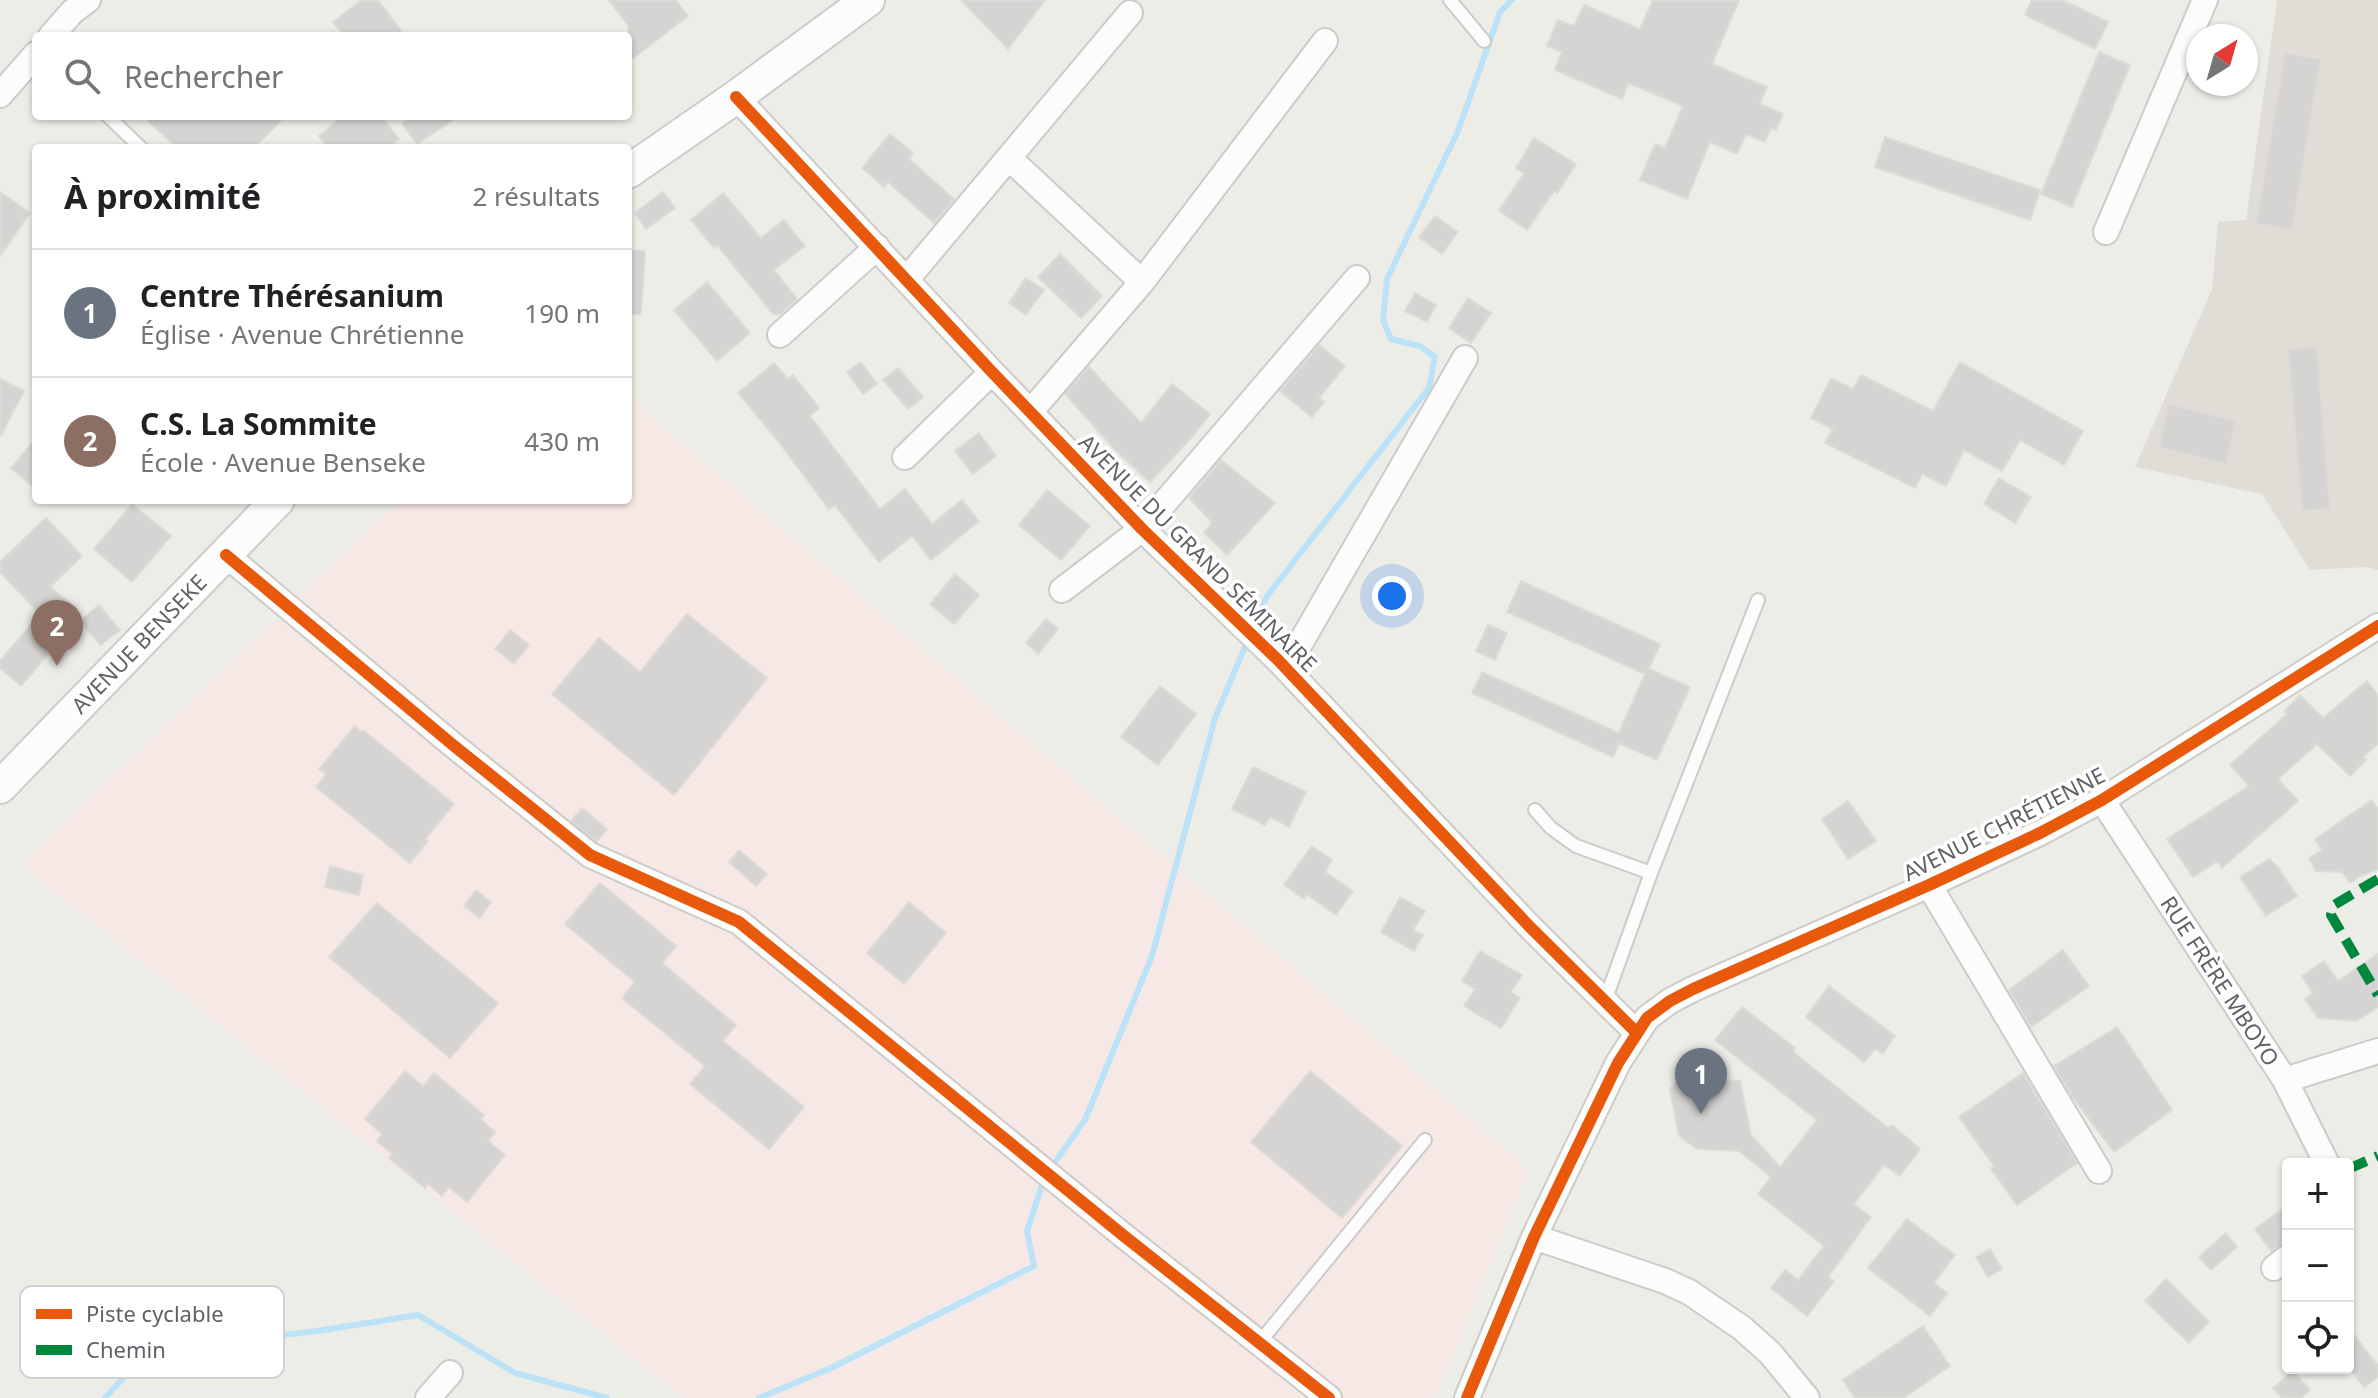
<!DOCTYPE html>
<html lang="fr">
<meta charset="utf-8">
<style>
body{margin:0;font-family:"Noto Sans",sans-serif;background:#f6f6f6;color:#202124}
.controls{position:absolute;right:24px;bottom:24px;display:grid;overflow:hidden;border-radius:8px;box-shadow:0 2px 6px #0004}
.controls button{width:72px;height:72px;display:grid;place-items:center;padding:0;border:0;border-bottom:2px solid #e0e0e0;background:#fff;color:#202124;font:40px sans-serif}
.compass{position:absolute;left:2186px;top:24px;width:72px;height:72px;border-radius:50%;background:#fff;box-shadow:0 2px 6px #0004;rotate:37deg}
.you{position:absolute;left:1392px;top:596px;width:28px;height:28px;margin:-20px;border:6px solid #fff;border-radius:50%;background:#1a73e8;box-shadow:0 0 0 12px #1a73e833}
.badge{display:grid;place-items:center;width:52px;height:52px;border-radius:50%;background:#2563eb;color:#fff;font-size:26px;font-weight:700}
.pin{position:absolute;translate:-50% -66px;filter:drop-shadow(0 2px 4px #0008)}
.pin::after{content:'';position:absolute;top:42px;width:28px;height:24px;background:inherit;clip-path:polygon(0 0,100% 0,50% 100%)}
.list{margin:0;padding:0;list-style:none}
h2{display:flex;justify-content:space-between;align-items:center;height:104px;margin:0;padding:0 32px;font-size:34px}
h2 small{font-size:26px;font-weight:400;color:#757577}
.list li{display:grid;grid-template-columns:52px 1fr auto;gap:24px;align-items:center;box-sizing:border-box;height:128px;padding:0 32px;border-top:2px solid #e0e0e0}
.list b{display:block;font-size:30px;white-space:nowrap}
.list p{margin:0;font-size:26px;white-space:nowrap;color:#757577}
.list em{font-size:26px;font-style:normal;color:#757577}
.icon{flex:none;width:44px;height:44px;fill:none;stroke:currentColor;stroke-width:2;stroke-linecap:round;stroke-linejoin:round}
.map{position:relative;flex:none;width:2378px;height:1398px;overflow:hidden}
.search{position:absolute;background:#fff;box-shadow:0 2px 6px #0004;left:32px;top:32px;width:600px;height:88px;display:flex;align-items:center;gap:20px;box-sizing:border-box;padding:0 28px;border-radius:8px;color:#757577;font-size:30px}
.panel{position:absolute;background:#fff;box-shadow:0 2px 6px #0004;left:32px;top:144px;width:600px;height:360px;border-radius:8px}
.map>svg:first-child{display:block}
.education{fill:#e0ddd7}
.medical{fill:#f6e8e5}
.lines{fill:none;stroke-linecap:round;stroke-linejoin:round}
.stream{stroke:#bce2f8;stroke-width:6}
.building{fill:#d5d4d2;stroke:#dddbd7;stroke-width:2}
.service-casing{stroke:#cbcbca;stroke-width:16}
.minor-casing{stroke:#cbcbca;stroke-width:28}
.tertiary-casing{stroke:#cbcbca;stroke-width:36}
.service{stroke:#fcfcfc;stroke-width:12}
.minor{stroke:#fcfcfc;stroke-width:24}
.tertiary{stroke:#fcfcfc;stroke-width:32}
.quiet{stroke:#00873e;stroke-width:10;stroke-dasharray:20 10;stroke-linecap:butt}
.cycleway-casing{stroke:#fff;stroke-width:17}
.cycleway{stroke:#e8590c;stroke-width:12}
.labels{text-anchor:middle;stroke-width:7;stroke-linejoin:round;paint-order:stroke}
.street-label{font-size:22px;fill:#5d6267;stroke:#fff}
.key{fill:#fff;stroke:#ced0d1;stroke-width:2}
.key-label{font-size:22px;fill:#5d6267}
</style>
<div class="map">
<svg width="2378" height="1398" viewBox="0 0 2378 1398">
<rect width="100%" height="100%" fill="#edede8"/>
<!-- education -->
<path class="education" d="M2277,0H2378V570L2367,567L2310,570L2262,494L2135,467L2212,289L2218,222L2246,220Z"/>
<!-- medical -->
<path class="medical" d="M628,397L1529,1170L1435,1398H683L21,865L400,500H628Z"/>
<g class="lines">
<!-- stream -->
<path class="stream" d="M1253,629L1267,596L1429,388L1435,357L1420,346L1391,339L1383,320L1387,279L1458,131L1500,12L1512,0
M1050,1169L1085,1120L1152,956L1215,718L1248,640
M105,1398L148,1351L317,1331L418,1315L515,1373L607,1398
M759,1398L831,1368L1034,1266L1027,1231L1044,1179"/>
</g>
<!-- building -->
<path class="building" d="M362,0H378L405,36H344L333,22Z
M609,0H676L688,16L628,62V25Z
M961,0H1045L1008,49Z
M1653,0H1739L1712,64L1767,87L1760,104L1783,114L1776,130L1771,128L1765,142L1746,134L1737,154L1710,142L1687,199L1640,180L1655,144L1665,148L1683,106L1628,83L1622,99L1555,70L1562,52L1547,46L1558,20L1574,26L1584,5L1640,29Z
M2032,0H2062L2108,22L2095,49L2025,15Z
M2099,52L2130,65L2072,207L2041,194Z
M2285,53L2321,59L2292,230L2256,223Z
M143,116H285L254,148H177Z
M343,116H381L399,139L388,148H328L319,136Z
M413,116H459L417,144L402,123Z
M890,134L913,153L909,159L954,199L934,223L888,182L884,187L862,168Z
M1885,137L2040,190L2030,220L1875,167Z
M1534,138L1576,164L1557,193L1554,191L1527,230L1499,211L1524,173L1516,168Z
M0,192L30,213L0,256Z
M663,192L675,208L646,229L635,213Z
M723,193L761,238L784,220L805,246L774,270L797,299L780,314H773L717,245L714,248L691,220Z
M1435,216L1458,232L1442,254L1419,237Z
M628,250L645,251L641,314H628Z
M1060,254L1102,296L1081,318L1038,277Z
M1026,278L1044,290L1026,315L1009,303Z
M707,282L750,333L717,361L674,310Z
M1415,293L1436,305L1427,322L1405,311Z
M1468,298L1491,313L1471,343L1449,328Z
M1319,345L1345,366L1319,398L1324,402L1312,417L1280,391Z
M2317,347L2330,509L2302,511L2288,349Z
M861,362L877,384L863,394L847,372Z
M1960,362L2083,431L2064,465L2020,440L2002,471L1964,450L1946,486L1922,474L1915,488L1825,443L1833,429L1811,418L1831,378L1853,389L1861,375L1933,411Z
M774,363L788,379L793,375L819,408L810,416L880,509L905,489L932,524L962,500L979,521L931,560L912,536L879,562L835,505L829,509L778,441L738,393Z
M1089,367L1141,423L1172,384L1210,414L1192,437L1150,482L1118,453L1065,394Z
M898,368L923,397L908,409L883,380Z
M0,379L24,391L0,437Z
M2169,404L2236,421L2226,464L2159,447Z
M979,433L996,456L973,474L955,451Z
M36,438V489L11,468Z
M1221,460L1275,503L1227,555L1204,533L1212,522L1189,498Z
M1999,478L2031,497L2015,523L1984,504Z
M1047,490L1090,526L1061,560L1019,525Z
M132,504L171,536L132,582L94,549Z
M46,518L82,556L50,587L77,609L50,641L55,646L21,686L0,668V661L40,614L0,572V562Z
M955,574L979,595L954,624L930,604Z
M1521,581L1660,644L1649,669L1690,687L1657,760L1619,743L1613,757L1472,693L1482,672L1619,733L1645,674L1507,612Z
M99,605L120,630L101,645L80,621Z
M687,614L767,678L674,795L552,694L599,638L640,672Z
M1046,619L1058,629L1038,654L1026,643Z
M1488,625L1507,633L1495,660L1476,651Z
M510,630L529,645L514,664L495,649Z
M2367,681L2378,695V744L2363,757L2366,760L2350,776L2317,744L2278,779L2298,801L2222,868L2218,861L2193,877L2167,839L2249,786L2230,765L2287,714L2284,712L2300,695L2323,718Z
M1160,686L1196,714L1158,765L1121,737Z
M355,726L361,732L363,730L454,804L425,839L428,841L410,863L316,787L326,774L319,769Z
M1253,767L1306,792L1289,827L1270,817L1265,825L1232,809Z
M2372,800L2378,809V869L2361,876L2350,883L2342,872L2316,871L2309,858L2322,850L2315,839Z
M1848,801L1876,841L1848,859L1822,819Z
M582,808L607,829L597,841L571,821Z
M1312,846L1332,860L1325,872L1353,891L1336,915L1306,894L1305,899L1284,885Z
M739,850L767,874L756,886L729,862Z
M2269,859L2277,866L2297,896L2266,916L2240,877Z
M330,866L363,875L359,895L325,887Z
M600,883L676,946L662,963L736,1025L723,1041L804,1107L769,1149L690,1084L705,1066L622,998L635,982L565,924Z
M476,890L491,902L480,918L464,906Z
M1400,897L1425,911L1413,930L1423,935L1414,951L1381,932Z
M909,902L946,933L904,984L867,953Z
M377,903L498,1003L450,1058L329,957Z
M2063,950L2089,986L2031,1027L2009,990Z
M1480,951L1522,975L1511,992L1520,998L1501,1028L1464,1006L1475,989L1462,981Z
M2378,954V1007L2356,1021L2318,1018L2305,999L2313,993L2302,976L2324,961L2338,981Z
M1829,986L1895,1036L1883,1053L1875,1049L1864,1062L1806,1017Z
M1742,1007L1795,1048L1793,1052L1887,1127L1893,1126L1920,1149L1900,1176L1884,1165L1854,1204L1871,1217L1828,1277L1834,1281L1807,1316L1771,1288L1785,1270L1798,1280L1824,1246L1758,1194L1771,1177L1739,1151L1697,1149L1679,1136L1670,1089L1679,1078L1740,1081L1751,1135L1780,1167L1817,1120L1715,1040Z
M2117,1027L2172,1110L2114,1152L2074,1099L2054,1066Z
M405,1071L423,1086L434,1073L484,1115L480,1119L495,1132L488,1141L505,1155L467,1202L449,1187L442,1196L428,1184L425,1188L389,1158L392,1154L377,1141L382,1134L365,1119Z
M1310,1071L1402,1146L1342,1218L1251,1142Z
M2023,1073L2077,1163L2017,1205L1991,1169L1994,1166L1959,1117Z
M2288,1205V1241L2271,1251L2255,1229Z
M1907,1219L1955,1255L1934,1283L1947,1293L1930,1316L1868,1268Z
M2226,1233L2237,1247L2211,1270L2199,1257Z
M1990,1249L2002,1269L1988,1277L1976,1257Z
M2166,1279L2209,1322L2189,1343L2145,1301Z
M1923,1326L1950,1366L1903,1398H1855L1843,1380Z
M2348,1327L2378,1366V1377L2364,1387L2348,1366Z
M2293,1371L2310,1390L2301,1398H2282L2273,1388Z"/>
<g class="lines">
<!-- service casing -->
<g class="service-casing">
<path id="service" d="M1450,0L1484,41
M108,116L141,148
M1535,810L1551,828L1576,846L1651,873
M1605,1001L1651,873L1758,600
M1259,1343L1425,1140"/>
</g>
<!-- minor casing -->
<g class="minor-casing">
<path id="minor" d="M51,36L72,12L88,0
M0,95L36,54
M736,97L992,372L1142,529L1278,660L1530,927L1637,1033
M1009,158L1142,282
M2106,232L2205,0
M907,279L1130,13
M780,335L877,247
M1031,411L1142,282L1325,41
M905,457L992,372
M226,555L453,745L590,855L739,922L1124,1236L1329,1398
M1062,590L1142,529L1357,278
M1286,668L1465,358
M2102,800L2285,1080L2378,1051
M1929,885L2099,1171
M2285,1080L2327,1164
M1534,1237L1665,1281L1689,1292L1742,1328L1770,1353L1807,1398
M2274,1268L2288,1257
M428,1398L450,1373
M1467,1398L1534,1237L1618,1063L1647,1018L1670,1001L1693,989L1929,885L2040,833L2102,800L2378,626"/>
</g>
<!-- tertiary casing -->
<g class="tertiary-casing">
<path id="tertiary" d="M628,172L736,97L868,0
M0,787L278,500"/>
</g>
<!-- service -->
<use href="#service" class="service"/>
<!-- minor -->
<use href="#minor" class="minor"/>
<!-- tertiary -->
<use href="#tertiary" class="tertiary"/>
<!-- quiet -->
<path class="quiet" d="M2378,879L2334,905L2331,915L2378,995
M2348,1169L2378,1156"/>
<!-- cycleway casing -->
<g class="cycleway-casing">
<path id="cycleway" d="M736,97L992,372L1142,529L1278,660L1530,927L1637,1033
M226,555L453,745L590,855L739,922L1124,1236L1329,1398
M1467,1398L1534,1237L1618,1063L1647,1018L1670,1001L1693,989L1929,885L2040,833L2102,800L2378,626"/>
</g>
<!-- cycleway -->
<use href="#cycleway" class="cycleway"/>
</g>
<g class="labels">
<!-- street labels -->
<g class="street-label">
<text transform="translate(1198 553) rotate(45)" y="8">AVENUE DU GRAND SÉMINAIRE</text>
<text transform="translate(139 644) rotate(-46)" y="8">AVENUE BENSEKE</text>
<text transform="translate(2004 824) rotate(-27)" y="8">AVENUE CHRÉTIENNE</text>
<text transform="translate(2220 981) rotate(57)" y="8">RUE FRÈRE MBOYO</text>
</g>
</g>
<!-- legend -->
<rect x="20" y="1286" width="264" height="92" rx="12" class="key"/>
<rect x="36" y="1309" width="36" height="10" fill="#e8590c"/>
<rect x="36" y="1345" width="36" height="10" fill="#00873e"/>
<g class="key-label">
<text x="86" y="1322">Piste cyclable</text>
<text x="86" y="1358">Chemin</text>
</g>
</svg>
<div class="controls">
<button>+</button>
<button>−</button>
<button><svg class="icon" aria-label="locate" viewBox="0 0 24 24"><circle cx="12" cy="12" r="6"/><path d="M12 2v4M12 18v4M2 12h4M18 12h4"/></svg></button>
</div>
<svg class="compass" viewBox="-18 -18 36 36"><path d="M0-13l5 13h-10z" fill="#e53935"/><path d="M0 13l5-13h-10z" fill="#757577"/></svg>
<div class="you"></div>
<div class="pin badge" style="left:1701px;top:1114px;background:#6b7280">1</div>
<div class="pin badge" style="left:57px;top:666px;background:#8d6e63">2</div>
<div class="search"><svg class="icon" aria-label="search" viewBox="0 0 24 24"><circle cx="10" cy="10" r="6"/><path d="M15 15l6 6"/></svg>Rechercher</div>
<section class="panel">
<h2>À proximité<small>2 résultats</small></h2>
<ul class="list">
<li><span class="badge" style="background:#6b7280">1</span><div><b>Centre Thérésanium</b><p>Église · Avenue Chrétienne</p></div><em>190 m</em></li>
<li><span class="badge" style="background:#8d6e63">2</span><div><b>C.S. La Sommite</b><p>École · Avenue Benseke</p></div><em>430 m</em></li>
</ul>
</section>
</div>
